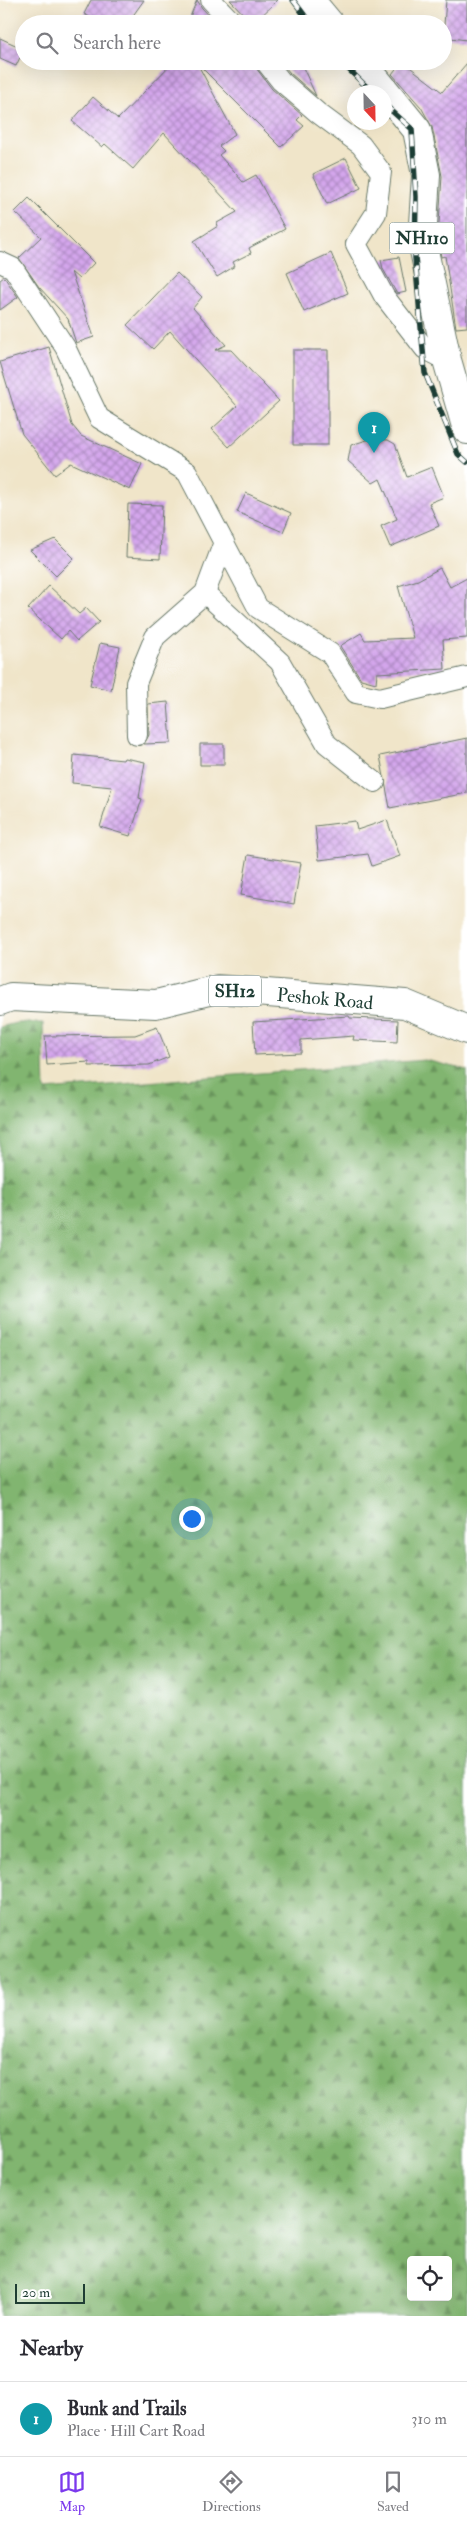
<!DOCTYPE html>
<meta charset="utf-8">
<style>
body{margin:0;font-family:"IM FELL Double Pica",serif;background:#f2f2f3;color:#2b2b33}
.controls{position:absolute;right:15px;bottom:15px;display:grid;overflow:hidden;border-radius:5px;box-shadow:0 5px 20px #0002}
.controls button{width:45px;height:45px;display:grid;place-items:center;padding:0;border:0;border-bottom:1px solid #e1e1e2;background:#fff;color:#2b2b33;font:25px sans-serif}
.compass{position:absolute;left:347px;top:85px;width:45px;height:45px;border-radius:50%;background:#fff;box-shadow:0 5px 20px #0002;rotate:158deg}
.scale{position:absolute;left:15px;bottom:12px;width:70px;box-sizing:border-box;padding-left:5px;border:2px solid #1f3d34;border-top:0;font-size:14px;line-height:18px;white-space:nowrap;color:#1f3d34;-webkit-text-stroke:4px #fff;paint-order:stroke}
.you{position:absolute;left:191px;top:1518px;width:18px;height:18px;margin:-12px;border:4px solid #fff;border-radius:50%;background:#1a73e8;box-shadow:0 0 0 8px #1a73e833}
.badge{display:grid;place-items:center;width:32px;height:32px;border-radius:50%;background:#7c3aed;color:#fff;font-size:16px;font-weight:700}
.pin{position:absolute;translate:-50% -41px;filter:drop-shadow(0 1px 2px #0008)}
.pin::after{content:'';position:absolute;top:26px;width:18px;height:15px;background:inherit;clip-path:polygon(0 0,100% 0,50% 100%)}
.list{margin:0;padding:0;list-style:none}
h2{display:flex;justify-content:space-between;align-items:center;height:65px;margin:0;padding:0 20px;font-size:21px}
h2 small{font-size:16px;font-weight:400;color:#7c7c81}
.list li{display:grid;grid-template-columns:32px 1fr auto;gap:15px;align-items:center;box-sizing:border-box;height:75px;padding:0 20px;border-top:1px solid #e1e1e2}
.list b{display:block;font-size:19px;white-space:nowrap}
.list p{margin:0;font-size:16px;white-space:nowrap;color:#7c7c81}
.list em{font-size:16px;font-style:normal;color:#7c7c81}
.icon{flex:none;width:28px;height:28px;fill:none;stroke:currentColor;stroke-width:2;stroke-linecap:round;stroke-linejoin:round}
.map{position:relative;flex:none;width:467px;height:2316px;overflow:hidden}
.search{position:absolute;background:#fff;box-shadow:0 5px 20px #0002;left:15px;right:15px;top:15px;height:55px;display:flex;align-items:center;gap:12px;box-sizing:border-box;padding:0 18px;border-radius:28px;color:#7c7c81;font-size:19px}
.sheet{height:140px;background:#fff}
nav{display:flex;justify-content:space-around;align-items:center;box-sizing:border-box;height:70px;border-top:1px solid #e1e1e2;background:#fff;font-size:14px;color:#7c7c81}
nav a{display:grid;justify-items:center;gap:2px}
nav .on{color:#7c3aed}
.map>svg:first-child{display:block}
.forest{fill:url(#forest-firs);stroke:#507952;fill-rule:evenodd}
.building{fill:url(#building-cross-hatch)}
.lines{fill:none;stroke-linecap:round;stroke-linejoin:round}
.minor-casing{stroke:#687868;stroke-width:22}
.primary-casing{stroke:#687868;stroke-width:30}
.trunk-casing{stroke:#687868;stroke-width:30}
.minor{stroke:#fff;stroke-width:20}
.primary{stroke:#fff;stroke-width:28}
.trunk{stroke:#fff;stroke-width:28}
.rail-casing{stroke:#1f3d34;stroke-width:5.5}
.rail{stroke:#fff;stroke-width:4;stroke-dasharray:11;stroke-linecap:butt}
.labels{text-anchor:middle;stroke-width:4;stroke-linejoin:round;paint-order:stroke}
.shield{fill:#fff;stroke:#627771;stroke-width:1}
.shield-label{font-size:18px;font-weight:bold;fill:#1f3d34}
.street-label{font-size:19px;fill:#1f3d34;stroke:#fff}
</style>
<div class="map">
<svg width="467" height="2316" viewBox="0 0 467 2316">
<defs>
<pattern id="forest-firs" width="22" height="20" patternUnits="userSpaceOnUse" patternTransform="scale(1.25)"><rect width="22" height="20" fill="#81b56f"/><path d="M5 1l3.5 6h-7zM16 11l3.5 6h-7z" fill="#69945c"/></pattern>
<pattern id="building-cross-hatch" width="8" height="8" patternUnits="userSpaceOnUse" patternTransform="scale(1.25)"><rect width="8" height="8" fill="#d4a6ec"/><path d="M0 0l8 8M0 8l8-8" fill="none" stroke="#ab88c0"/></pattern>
</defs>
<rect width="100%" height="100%" fill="#fff"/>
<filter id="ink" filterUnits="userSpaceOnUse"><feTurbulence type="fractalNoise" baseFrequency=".02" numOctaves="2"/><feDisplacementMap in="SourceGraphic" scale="10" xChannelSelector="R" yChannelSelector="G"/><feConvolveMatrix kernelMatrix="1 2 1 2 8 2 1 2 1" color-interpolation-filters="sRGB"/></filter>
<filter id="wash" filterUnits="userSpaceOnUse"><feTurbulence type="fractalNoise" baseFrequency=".0096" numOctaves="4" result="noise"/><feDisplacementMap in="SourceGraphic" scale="20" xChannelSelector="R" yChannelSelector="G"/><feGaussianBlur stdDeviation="1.12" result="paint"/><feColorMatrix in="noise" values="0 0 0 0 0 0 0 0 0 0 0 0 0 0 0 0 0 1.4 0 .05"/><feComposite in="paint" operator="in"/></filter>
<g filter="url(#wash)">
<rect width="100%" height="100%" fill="#f0e5c9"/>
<!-- forest -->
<path class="forest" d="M16,1023H43L45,1090L425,1060L467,1070V2316H0V1027ZM411,2260H448V2297H411Z"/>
<g id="blocks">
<!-- building -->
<path class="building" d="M91,0H144L127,24H104L84,14Z
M197,0L202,8L217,24H187Z
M230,0H278L253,24Z
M446,0H467V40L443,37Z
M0,38L24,49L16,66L0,59Z
M174,61H253L256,68L272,89L302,115L297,120L304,126L281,147L197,63L235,134L219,146L224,151L219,155L243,182L256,175L285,229L249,248L251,253L233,262L235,266L217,277L194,241L218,226L217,223L237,212L164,133L133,169L105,144L102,147L72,121L93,97L118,119Z
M280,61H300L316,96L290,73Z
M402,61L442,92L467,63V327L456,328L445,256L441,257L438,240L442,176L432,127L421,107L392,74Z
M346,158L361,188L327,204L313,174Z
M29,198L94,263L79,279L71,272L94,337L76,343L68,319L39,287L19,258L41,237L15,212Z
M331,253L348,293L304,312L287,273Z
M399,257L406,292L397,294L383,269L381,260Z
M177,273L202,297L193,308L226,345L215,350H231L279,401L229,447L212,429L237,406L170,331L153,349L127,325Z
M4,277L18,297L0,310V280Z
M49,347L72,425L81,436L142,464L130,490L71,463L55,475L22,434L0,362Z
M293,350H328V445H293Z
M370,439L388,440L395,444L407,477L432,467L444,497L429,503L439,526L390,547L381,526L397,519L380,479L373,483L348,461L351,445Z
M246,493L291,513L283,532L237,512Z
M128,504L162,505L160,559L126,557Z
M55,539L74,558L56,576L30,550Z
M440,568L450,587L467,578V638L443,640L445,669L377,673L376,683L361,679L340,646L361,633L365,640L413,638L398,586L418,580Z
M49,586L79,614L86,608L99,622L77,641L68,631L61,639L28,609Z
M100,643L120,647L111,690L90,685Z
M168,702L171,743L144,744L149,735L148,704Z
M467,738V793L390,808L380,756Z
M200,744H224V765H200Z
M74,755L123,760L124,758L145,762L139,798L142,799L130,836L100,827L112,787L72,783Z
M387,820L400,856L372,866L368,854L319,860L315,826L355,821L357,830Z
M248,855L301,863L294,904L241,895Z
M349,1016L350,1018L398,1020L397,1042L353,1040L354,1036L301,1040V1053L255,1055L253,1022Z
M157,1027L169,1057L149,1065L89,1066V1062L47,1065L45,1036L135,1035Z"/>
</g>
</g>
<g filter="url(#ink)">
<use href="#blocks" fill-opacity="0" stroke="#687868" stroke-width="1"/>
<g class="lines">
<!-- minor casing -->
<g class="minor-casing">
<path id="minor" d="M211,0L234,24
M265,61L281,81L318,113L361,145L381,172L376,213L356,244L384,296L425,349L447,360
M0,262L13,268L65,347L99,418L187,472L258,608L330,653L356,693L380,698L467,677
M224,542L205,593L280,662L327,744L375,782
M137,735L136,683L155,637L205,593"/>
</g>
<!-- primary casing -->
<g class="primary-casing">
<path id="primary" d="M0,1001L11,997L156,1004L217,989L405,1004L467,1030"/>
</g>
<!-- trunk casing -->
<g class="trunk-casing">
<path id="trunk" d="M310,0L330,24
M361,61L417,130L426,175L422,241L447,360L467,430"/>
</g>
<!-- minor -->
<use href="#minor" class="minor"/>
<!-- primary -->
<use href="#primary" class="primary"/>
<!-- trunk -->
<use href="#trunk" class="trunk"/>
<!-- rail casing -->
<g class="rail-casing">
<path id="rail" d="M293,0L311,24
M340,61L372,92
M384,104L412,129L416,197L415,257L425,373L458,454L467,462"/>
</g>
<!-- rail -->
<use href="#rail" class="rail"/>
</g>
</g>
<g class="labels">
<!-- shield labels -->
<g class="shield">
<rect x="389.5" y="222.5" width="65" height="31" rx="4"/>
<rect x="209" y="975.5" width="52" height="31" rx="4"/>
</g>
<g class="shield-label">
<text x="422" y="244">NH110</text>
<text x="235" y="997">SH12</text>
</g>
<!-- street labels -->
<g class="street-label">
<text transform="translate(325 998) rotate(5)" y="7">Peshok Road</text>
</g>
</g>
</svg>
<div class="controls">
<button><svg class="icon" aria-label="locate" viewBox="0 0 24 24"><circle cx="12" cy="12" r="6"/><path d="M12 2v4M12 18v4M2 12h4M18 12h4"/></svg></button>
</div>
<svg class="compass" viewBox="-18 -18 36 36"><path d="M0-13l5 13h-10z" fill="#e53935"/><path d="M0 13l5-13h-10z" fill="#7c7c81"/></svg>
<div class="scale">20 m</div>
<div class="you"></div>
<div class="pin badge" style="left:374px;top:453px;background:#0f9aa8">1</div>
<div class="search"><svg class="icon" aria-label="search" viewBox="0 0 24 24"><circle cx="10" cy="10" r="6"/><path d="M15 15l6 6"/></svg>Search here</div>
</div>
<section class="sheet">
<h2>Nearby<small></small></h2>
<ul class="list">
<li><span class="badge" style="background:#0f9aa8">1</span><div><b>Bunk and Trails</b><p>Place · Hill Cart Road</p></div><em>310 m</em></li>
</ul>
</section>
<nav>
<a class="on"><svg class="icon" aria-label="map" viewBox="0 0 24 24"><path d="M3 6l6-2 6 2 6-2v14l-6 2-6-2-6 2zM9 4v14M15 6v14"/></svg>Map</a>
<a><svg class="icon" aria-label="directions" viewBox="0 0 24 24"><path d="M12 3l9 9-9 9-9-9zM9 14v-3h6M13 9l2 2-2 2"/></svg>Directions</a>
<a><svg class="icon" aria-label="saved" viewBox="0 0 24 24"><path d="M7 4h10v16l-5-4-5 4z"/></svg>Saved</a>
</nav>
